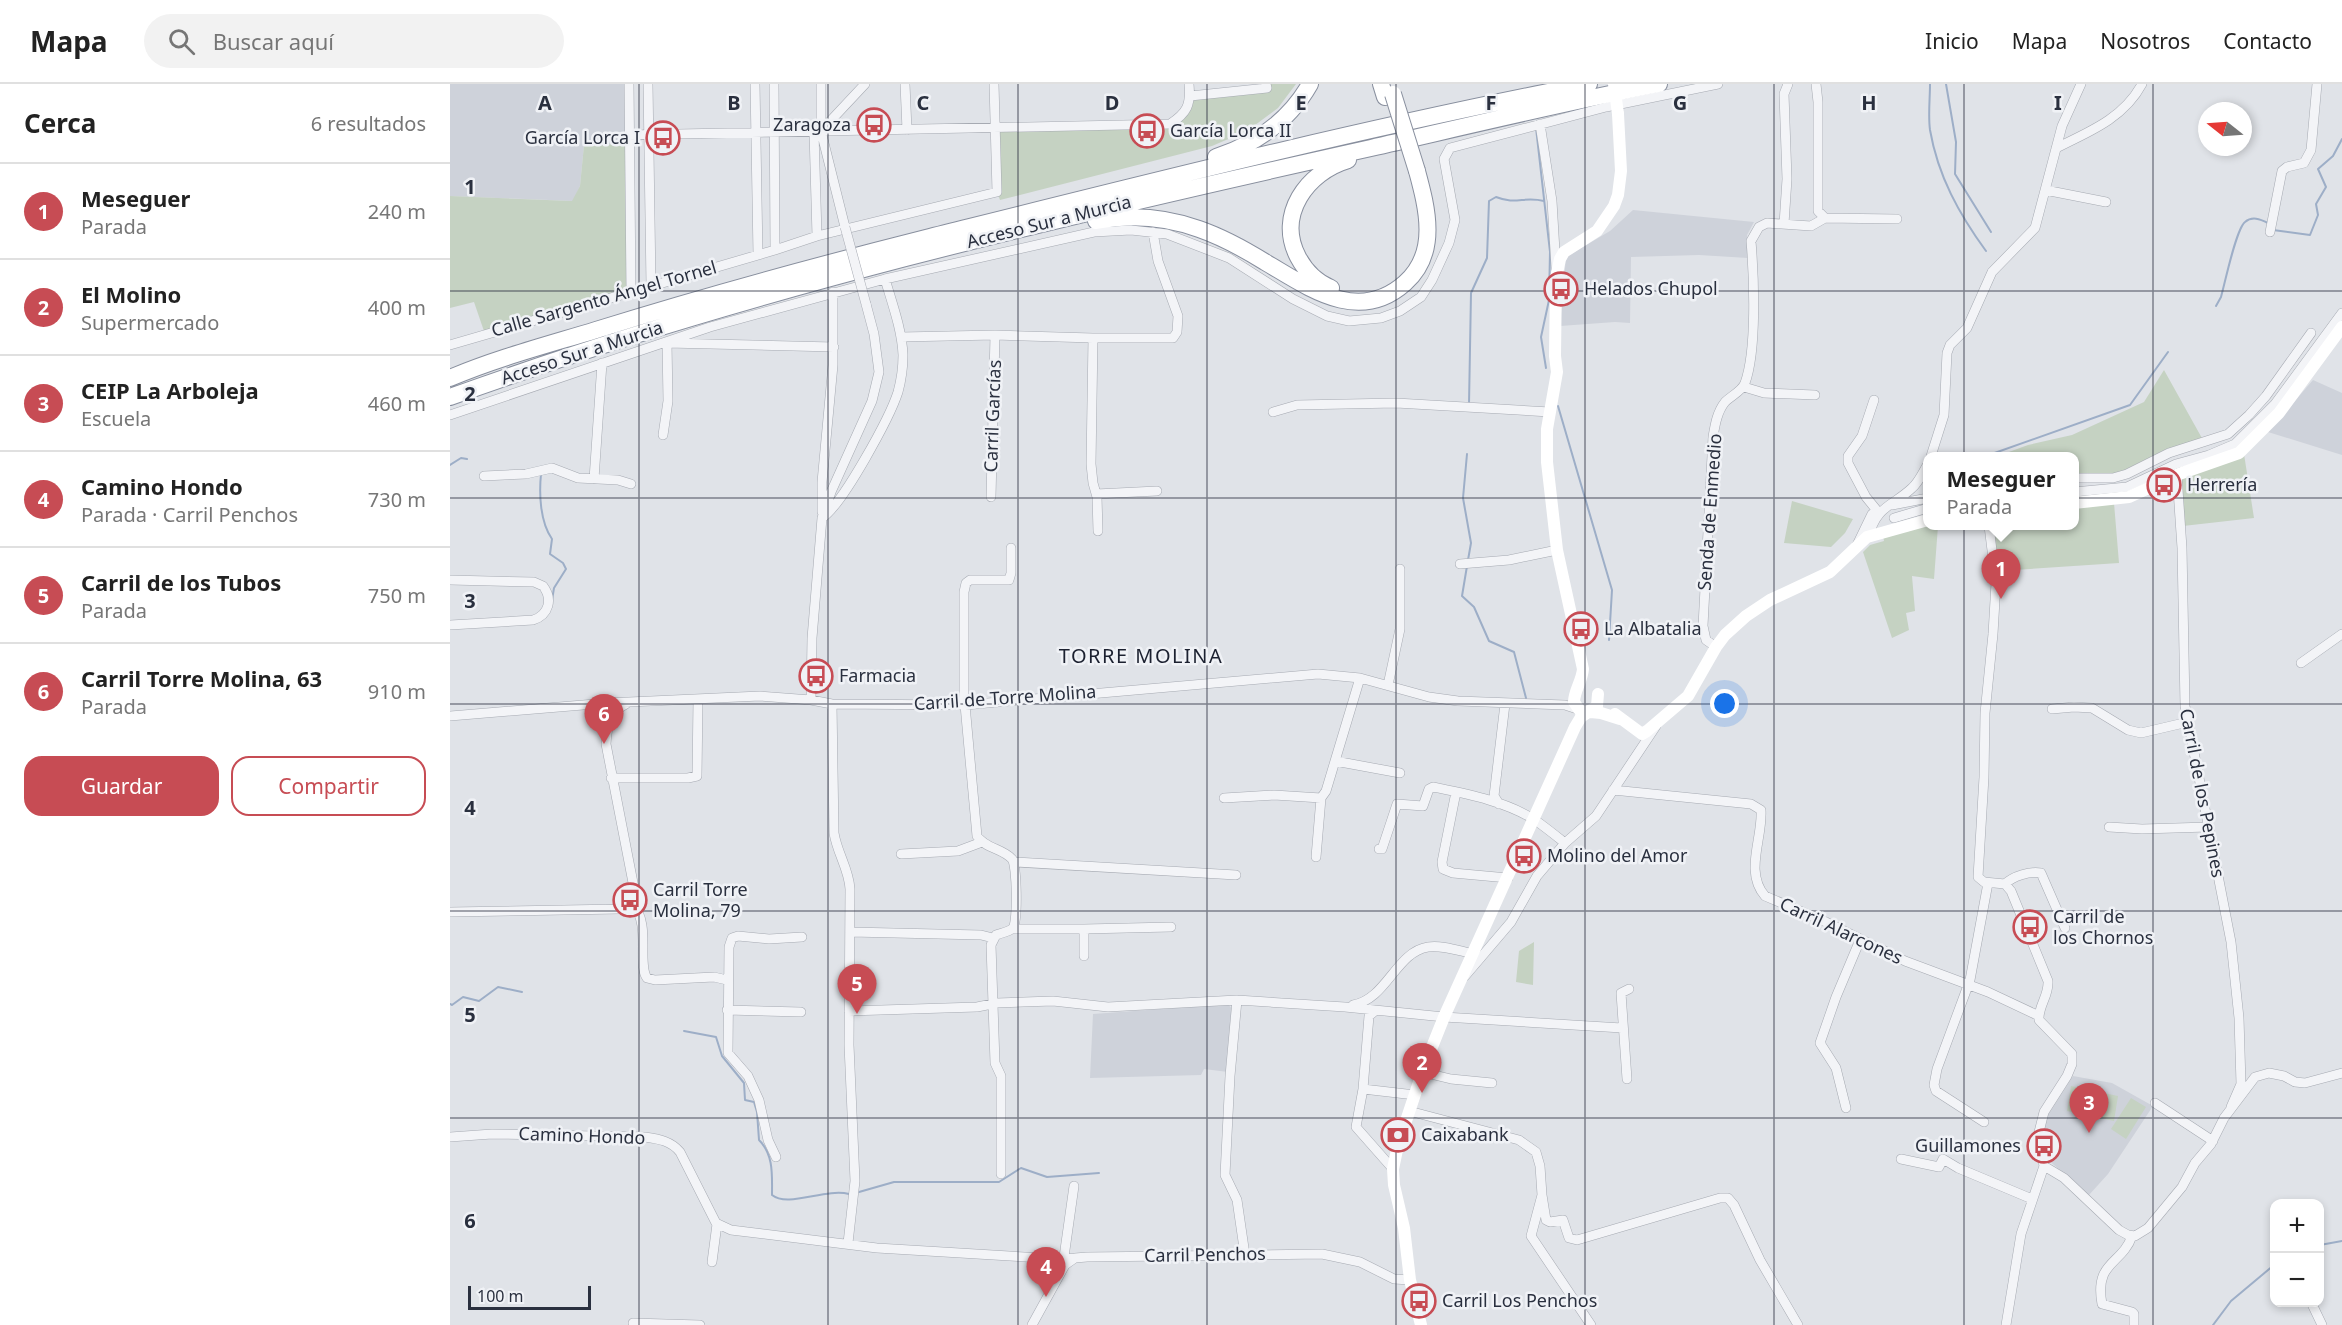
<!DOCTYPE html>
<html lang="es">
<meta charset="utf-8">
<style>
body{margin:0;font-family:"Noto Sans",sans-serif;background:#f2f2f2;color:#222}
.controls{position:absolute;right:18px;bottom:18px;display:grid;overflow:hidden;border-radius:12px;box-shadow:0 3px 9px #0003}
.controls button{width:54px;height:54px;display:grid;place-items:center;padding:0;border:0;border-bottom:2px solid #e0e0e0;background:#fff;color:#222;font:30px sans-serif}
.compass{position:absolute;left:1748px;top:18px;width:54px;height:54px;border-radius:50%;background:#fff;box-shadow:0 3px 9px #0003;rotate:287deg}
.scale{position:absolute;left:18px;bottom:15px;width:123px;box-sizing:border-box;padding-left:6px;border:3px solid #2a303f;border-top:0;font-size:16px;line-height:21px;white-space:nowrap;color:#2a303f;-webkit-text-stroke:4px #f0f2f6;paint-order:stroke}
.you{position:absolute;left:1275px;top:620px;width:21px;height:21px;margin:-15px;border:4px solid #fff;border-radius:50%;background:#1a73e8;box-shadow:0 0 0 9px #1a73e833}
.badge{display:grid;place-items:center;width:39px;height:39px;border-radius:50%;background:#c74c54;color:#fff;font-size:20px;font-weight:700}
.pin{position:absolute;translate:-50% -50px;filter:drop-shadow(0 2px 3px #0008)}
.pin::after{content:'';position:absolute;top:32px;width:21px;height:18px;background:inherit;clip-path:polygon(0 0,100% 0,50% 100%)}
.popup{position:absolute;left:1473px;top:368px;width:156px;height:78px;box-sizing:border-box;display:grid;place-content:center;border-radius:12px;background:#fff;filter:drop-shadow(0 2px 4px #0005);font-size:20px;white-space:nowrap;color:#767676}
.popup b{font-size:22px;color:#222}
.popup::after{content:'';position:absolute;left:50%;top:100%;margin-left:-12px;border:12px solid transparent;border-top-color:#fff}
.list{margin:0;padding:0;list-style:none}
h2{display:flex;justify-content:space-between;align-items:center;height:78px;margin:0;padding:0 24px;font-size:26px}
h2 small{font-size:20px;font-weight:400;color:#767676}
.list li{display:grid;grid-template-columns:39px 1fr auto;gap:18px;align-items:center;box-sizing:border-box;height:96px;padding:0 24px;border-top:2px solid #e0e0e0}
.list b{display:block;font-size:22px;white-space:nowrap}
.list p{margin:0;font-size:20px;white-space:nowrap;color:#767676}
.list em{font-size:20px;font-style:normal;color:#767676}
.actions{display:flex;gap:12px;padding:18px 24px}
.actions a{flex:1;padding:14px 0;border:2px solid #c74c54;border-radius:18px;text-align:center;font-size:21px;color:#c74c54}
.actions .main{background:#c74c54;color:#fff}
.icon{flex:none;width:33px;height:33px;fill:none;stroke:currentColor;stroke-width:2;stroke-linecap:round;stroke-linejoin:round}
.map{position:relative;flex:none;width:1892px;height:1241px;overflow:hidden}
header{display:flex;align-items:center;gap:36px;box-sizing:border-box;height:84px;padding:0 30px;background:#fff;border-bottom:2px solid #e0e0e0}
header strong{font-size:28px}
nav{display:flex;gap:33px;margin-inline-start:auto;font-size:21px}
.search{width:420px;height:54px;background:#f2f2f2;display:flex;align-items:center;gap:15px;box-sizing:border-box;padding:0 21px;border-radius:33px;color:#767676;font-size:22px}
main{display:flex}
aside{flex:1;background:#fff}
.map>svg:first-child{display:block}
.built{fill:#ced2da}
.green{fill:#c5d2c2}
.lines{fill:none;stroke-linecap:round;stroke-linejoin:round}
.stream{stroke:#9daec7;stroke-width:2}
.street-casing{stroke:#a6aab2;stroke-width:10}
.highway-casing{stroke:#888f9e;stroke-width:18}
.street{stroke:#f3f4f7;stroke-width:9}
.secondary{stroke:#fff;stroke-width:12}
.highway{stroke:#fff;stroke-width:16}
.street-bridge-casing{stroke:#a6aab2;stroke-width:10;stroke-linecap:butt}
.highway-bridge-casing{stroke:#888f9e;stroke-width:18;stroke-linecap:butt}
.street-bridge{stroke:#f3f4f7;stroke-width:9}
.secondary-bridge{stroke:#fff;stroke-width:12}
.highway-bridge{stroke:#fff;stroke-width:16}
.grid{fill:none;stroke:#2a303f;stroke-width:1.5;stroke-opacity:0.55}
.labels{text-anchor:middle;stroke-width:5;stroke-linejoin:round;paint-order:stroke}
.poi-label{font-size:18px;fill:#2a303f;stroke:#f0f2f6;text-anchor:start}
.street-label{font-size:18px;fill:#2a303f;stroke:#f0f2f6}
.neighbourhood-label{font-size:20px;letter-spacing:1.5px;fill:#1c2130;stroke:#f0f2f6}
.grid-label{font-size:20px;text-anchor:middle;font-weight:bold;fill:#2a303f;stroke:#f0f2f6;stroke-width:5;stroke-linejoin:round;paint-order:stroke}
</style>
<header>
<strong>Mapa</strong>
<div class="search"><svg class="icon" aria-label="search" viewBox="0 0 24 24"><circle cx="10" cy="10" r="6"/><path d="M15 15l6 6"/></svg>Buscar aquí</div>
<nav><a>Inicio</a><a>Mapa</a><a>Nosotros</a><a>Contacto</a></nav>
</header>
<main>
<aside>
<h2>Cerca<small>6 resultados</small></h2>
<ul class="list">
<li><span class="badge">1</span><div><b>Meseguer</b><p>Parada</p></div><em>240 m</em></li>
<li><span class="badge">2</span><div><b>El Molino</b><p>Supermercado</p></div><em>400 m</em></li>
<li><span class="badge">3</span><div><b>CEIP La Arboleja</b><p>Escuela</p></div><em>460 m</em></li>
<li><span class="badge">4</span><div><b>Camino Hondo</b><p>Parada · Carril Penchos</p></div><em>730 m</em></li>
<li><span class="badge">5</span><div><b>Carril de los Tubos</b><p>Parada</p></div><em>750 m</em></li>
<li><span class="badge">6</span><div><b>Carril Torre Molina, 63</b><p>Parada</p></div><em>910 m</em></li>
</ul>
<div class="actions"><a class="main">Guardar</a><a>Compartir</a></div>
</aside>
<div class="map">
<svg width="1892" height="1241" viewBox="0 0 1892 1241">
<rect width="100%" height="100%" fill="#e0e3e8"/>
<!-- built -->
<path class="built" d="M0,0H179L180,60L134,61L130,102L123,117L0,112Z
M1183,126L1304,138L1297,151L1298,174L1249,171L1181,173L1180,239L1165,238L1110,242L1116,173L1160,147Z
M1863,296L1892,309V371L1818,348Z
M778,920L782,925L778,988L754,985L751,991L640,994L643,930Z
M1623,992L1662,999L1703,1022L1658,1090L1639,1111L1597,1075L1592,1052L1598,1031Z"/>
<!-- green -->
<path class="green" d="M816,0H846L828,24L797,47L762,62L550,116L547,108L545,43L720,40L740,12Z
M180,60L181,207L35,250L24,218L0,224V112L122,117L130,102L134,61Z
M1714,286L1753,356L1677,387L1662,391L1625,390L1624,372H1548L1578,361L1622,351L1694,318Z
M1794,370L1804,434L1733,442L1731,393Z
M1342,417L1403,435L1395,449L1381,463L1334,459Z
M1664,419L1669,479L1549,487L1541,442H1624L1625,421Z
M1478,442H1488L1484,495L1462,492L1465,527L1456,529L1459,546L1442,554L1413,468L1420,461L1434,457L1433,452Z
M1084,858L1083,901L1066,898L1069,867Z
M1621,1002L1668,1012L1664,1037L1617,1027Z
M1681,1014L1696,1023L1676,1055L1661,1045Z"/>
<g class="lines">
<!-- stream -->
<path class="stream" d="M1480,0C1480,15 1478,32 1480,46C1488,92 1509,130 1536,167
M1496,0L1506,58L1505,90L1541,148
M1086,44L1100,168L1099,216L1091,253L1096,284
M1823,146L1860,151L1868,131L1866,120L1876,103L1868,85L1883,72L1892,55
M1766,222L1771,213C1775,199 1786,145 1795,138C1802,132 1810,135 1818,139
M1019,320L1021,209L1037,174L1039,117L1046,113C1066,121 1074,112 1094,117
M1108,322L1162,506L1159,556
M1017,370L1013,414L1021,459L1018,476
M1536,372L1680,321L1718,268
M0,381L11,374L17,375
M91,390C89,410 90,438 102,455L100,470L113,479L116,485L104,504L102,516
M1474,396L1478,395
M1017,482L1012,512L1024,523L1039,557L1064,568L1076,614
M0,920L2,921L13,913L29,917L48,903L72,908
M234,947L266,953L272,972L294,999L295,1016L304,1018L307,1028L309,1056C324,1071 322,1092 322,1111C338,1124 375,1104 399,1110
M409,1108L444,1098H549L571,1084L597,1093L649,1089
M1870,1161L1892,1157
M1763,1241L1781,1217L1824,1181"/>
<!-- street casing -->
<g class="street-casing">
<path id="street" d="M179,0L181,207
M198,0L201,201
M305,0L308,171
M371,0V47L395,143
M455,0L457,46
M1366,0L1368,18V127L1375,134
M740,12L817,4L816,0
M1090,40L1102,117L1106,184
M371,47L415,0
M364,48L367,152
M179,51L720,40C737,29 741,21 739,0
M1606,64C1639,48 1674,34 1692,0
M1595,106L1656,118
M1334,140L1337,95L1334,10L1338,0
M1820,148L1832,87L1837,83L1854,79L1861,66L1867,0
M325,166L367,152L547,108L544,0
M451,253L545,251L643,254H723L727,248L728,232L708,177L703,148
M643,254L641,380L643,399L647,413L648,447
M0,261L325,166L324,0
M1294,303L1314,309L1365,311
M1424,316L1412,352L1398,372V379L1416,413L1429,429
M823,328L847,321L946,319L1100,328
M0,331L260,243L435,195L644,148L681,146L717,150L779,174L843,215L877,232L899,237L931,234L950,227L971,213L982,196L999,159L1005,136L994,75L1000,64L1156,23L1268,0
M213,351L218,317L217,259L384,263
M1481,372L1494,331L1497,269L1500,261L1517,244L1542,188L1585,144L1612,42L1631,0
M1727,391L1732,464L1735,622L1781,858L1789,934L1791,1000L1781,1023
M34,392L76,390L102,384L128,394L168,396L181,400
M1624,394H1663L1677,390L1719,369L1778,350L1799,331L1816,312L1861,249
M144,395L152,279
M1624,408L1677,403L1726,380L1759,371L1785,360L1825,320L1892,229
M646,410L707,407
M541,413L545,251
M1442,421L1478,414
M372,428V398L383,281V208
M372,434C393,420 440,333 448,308C451,297 453,283 453,271C452,246 442,219 435,195
M1444,434L1478,424
M1539,442L1546,499L1543,550L1535,629L1534,693L1528,793L1534,798L1555,800L1561,807L1598,897C1599,912 1588,922 1589,936L1622,970V980L1617,992L1594,1028L1588,1052L1594,1082L1571,1150L1556,1241
M1419,452C1426,422 1443,422 1462,404C1469,398 1473,388 1478,380
M1407,461L1422,430
M1010,480L1059,476L1107,466
M0,496L84,498L93,502C103,515 99,531 83,536L0,541
M1266,563L1256,556L1253,542L1263,353C1265,341 1267,328 1275,318C1281,312 1292,307 1295,299C1307,266 1304,193 1301,157L1309,143L1317,139L1361,142L1375,134L1447,135
M1851,579L1892,550
M938,601L950,545V485
M361,616L362,554L372,434L381,408L422,317L429,288L424,250L416,220
M382,620L384,749C387,769 399,785 400,805L399,961L405,1097L398,1159
M1602,625L1624,623L1642,624L1678,646L1691,649L1738,638
M0,632L157,619L310,612L361,616L382,620L515,621L868,590L910,594L979,613L1008,617L1115,621L1127,625
M885,677L910,594
M161,694H238L247,692L248,616
M1163,706L1301,720L1311,726C1313,754 1294,788 1315,812L1376,838L1455,877L1538,908L1589,932
M1006,708L992,778L993,785L1003,789L1058,794
M774,714L824,711L871,714L866,773
M871,714L876,707L885,677L950,689
M1049,720L1044,712L1055,620
M1659,743L1692,745L1758,743
M929,765H932L947,720L973,722L979,705L983,703C1017,710 1055,717 1085,736C1095,743 1105,751 1115,759
M451,770L508,767L532,758
M564,778L786,791
M1555,800C1563,792 1580,787 1591,789L1615,844
M183,821C201,839 187,881 197,894L205,896L264,893L277,896
M0,828L169,825L182,822L185,809L156,660C157,643 160,628 176,620
M562,845H634V872
M634,845L721,843
M401,848L531,851L543,854
M1015,892L1061,838L1087,792L1115,759L1146,732L1206,642
M787,916L780,992L775,1091L787,1116L795,1171
M903,921C937,915 946,868 978,863C993,861 1009,867 1024,870
M277,926L351,928
M399,927L527,923L547,919L603,917L658,923L787,916L895,923L994,933L1172,944
M925,927L919,932L913,1005L906,1043L943,1085
M972,988L1001,995L1042,999
M1177,995L1171,909L1179,905
M913,1005L965,1011
M1705,1019L1763,1057
M1396,1024L1386,984L1370,959L1386,913L1410,856
M959,1027L1069,1056L1086,1068L1090,1082L1092,1111L1081,1152L1141,1241
M1534,1038L1486,1007L1484,1001L1487,985L1520,896L1538,799
M0,1053L42,1050L195,1053C209,1055 221,1057 230,1068L266,1139L281,1146L427,1164L609,1175L625,1174
M326,1073L318,1056L309,1016L298,992L278,969L279,863L282,854L288,852L319,855L352,853
M1451,1075L1489,1083L1493,1075L1508,1084L1582,1115
M1594,1082L1614,1094L1669,1146L1678,1151L1685,1152L1698,1144L1732,1103L1745,1079L1761,1060L1774,1034L1805,993L1819,989L1834,992L1845,998L1855,999L1892,989
M551,1090V992L545,979L541,861L546,851C551,849 559,848 563,844C568,837 567,781 562,775C552,764 536,765 527,752L514,610V508L516,499L520,496H559L561,489V464
M1092,1111L1096,1136L1100,1138L1113,1136L1119,1154L1127,1156L1270,1114H1278L1284,1121L1310,1176L1348,1241
M1682,1152C1672,1181 1644,1177 1652,1220L1682,1228L1684,1230V1241
M262,1178L267,1140
M613,1180L624,1102
M1861,1218L1872,1241
M183,1239L250,1241
M582,1241L615,1181L625,1174L637,1173L872,1170L910,1178L944,1195L960,1196"/>
</g>
<!-- highway casing -->
<g class="highway-casing">
<path id="highway" d="M931,0L935,13
M766,73C806,60 839,37 860,0
M646,137C681,130 715,133 749,145C772,153 794,165 815,178C858,203 908,241 955,199C989,169 977,124 967,87
M881,204C866,198 856,188 848,173C826,131 857,88 898,76
M0,294C47,274 97,261 146,246C255,212 365,182 476,154C696,99 916,43 1139,0
M0,313C300,205 610,133 921,64C1017,42 1112,19 1209,0"/>
</g>
<!-- street -->
<use href="#street" class="street"/>
<!-- secondary -->
<path class="secondary" d="M1168,30L1171,87L1168,111L1164,122L1147,147L1114,168L1110,175L1106,194L1105,272L1107,288L1097,345V378L1107,466L1133,585C1132,597 1124,607 1124,618L1130,627L1151,629L1170,635
M1624,419L1679,413L1729,390L1789,369L1829,329L1892,243
M1165,630L1192,650L1197,647L1238,612L1266,563L1275,551L1296,532L1320,516L1380,488L1417,453L1478,436
M971,1241L960,1196L954,1144L944,1101L943,1085L948,1061L974,983L994,933L1125,643L1131,633L1147,622L1148,610"/>
<!-- highway -->
<use href="#highway" class="highway"/>
<!-- street-bridge casing -->
<g class="street-bridge-casing">
<path id="street-bridge" d="M395,143L416,220"/>
</g>
<!-- highway-bridge casing -->
<g class="highway-bridge-casing">
<path id="highway-bridge" d="M943,10L967,87"/>
</g>
<!-- street-bridge -->
<use href="#street-bridge" class="street-bridge"/>
<!-- secondary-bridge -->
<path class="secondary-bridge" d="M1164,0L1168,30"/>
<!-- highway-bridge -->
<use href="#highway-bridge" class="highway-bridge"/>
</g>
<!-- grid -->
<path class="grid" d="M189,0V1241M378,0V1241M568,0V1241M757,0V1241M946,0V1241M1135,0V1241M1324,0V1241M1514,0V1241M1703,0V1241M0,207H1892M0,414H1892M0,620H1892M0,827H1892M0,1034H1892"/>
<!-- icons -->
<defs>
<g id="bus-ring" transform="scale(1.725)"><circle r="9.5" fill="#f0f2f6" stroke="#c74c54" stroke-width="1.5"/><path d="M-5-6H5V4H4V6H2V4H-2V6H-4V4H-5ZM-3.5-4V0h7V-4ZM-3.5 1.2v1.5H-2V1.2ZM2 1.2v1.5H3.5V1.2Z" fill="#c74c54"/></g>
<g id="bank-ring" transform="scale(1.725)"><circle r="9.5" fill="#f0f2f6" stroke="#c74c54" stroke-width="1.5"/><path d="M-6-4H6V4H-6ZM0-2.3a2.3 2.3 0 1 0 0 4.6a2.3 2.3 0 1 0 0-4.6Z" fill="#c74c54"/></g>
</defs>
<g fill-rule="evenodd">
<use href="#bus-ring" x="424" y="41"/>
<use href="#bus-ring" x="697" y="47"/>
<use href="#bus-ring" x="213" y="54"/>
<use href="#bus-ring" x="1111" y="205"/>
<use href="#bus-ring" x="1714" y="401"/>
<use href="#bus-ring" x="1131" y="545"/>
<use href="#bus-ring" x="366" y="592"/>
<use href="#bus-ring" x="1074" y="772"/>
<use href="#bus-ring" x="180" y="816"/>
<use href="#bus-ring" x="1580" y="843"/>
<use href="#bank-ring" x="948" y="1051"/>
<use href="#bus-ring" x="1594" y="1062"/>
<use href="#bus-ring" x="969" y="1217"/>
</g>
<g class="labels">
<!-- poi labels -->
<g class="poi-label">
<text x="401" y="47" text-anchor="end">Zaragoza</text>
<text x="720" y="53">García Lorca II</text>
<text x="190" y="60" text-anchor="end">García Lorca I</text>
<text x="1134" y="211">Helados Chupol</text>
<text x="1737" y="407">Herrería</text>
<text x="1154" y="551">La Albatalia</text>
<text x="389" y="598">Farmacia</text>
<text x="1097" y="778">Molino del Amor</text>
<text x="203" y="812">Carril Torre<tspan x="203" dy="21">Molina, 79</tspan></text>
<text x="1603" y="839">Carril de<tspan x="1603" dy="21">los Chornos</tspan></text>
<text x="971" y="1057">Caixabank</text>
<text x="1571" y="1068" text-anchor="end">Guillamones</text>
<text x="992" y="1223">Carril Los Penchos</text>
</g>
<!-- street labels -->
<g class="street-label">
<text transform="translate(599 138) rotate(-14)" y="6">Acceso Sur a Murcia</text>
<text transform="translate(154 215) rotate(-16)" y="6">Calle Sargento Ángel Tornel</text>
<text transform="translate(132 269) rotate(-18)" y="6">Acceso Sur a Murcia</text>
<text transform="translate(543 332) rotate(-88)" y="6">Carril Garcías</text>
<text transform="translate(1260 428) rotate(-86)" y="6">Senda de Enmedio</text>
<text transform="translate(555 614) rotate(-4)" y="6">Carril de Torre Molina</text>
<text transform="translate(1752 709) rotate(79)" y="6">Carril de los Pepines</text>
<text transform="translate(1391 847) rotate(25)" y="6">Carril Alarcones</text>
<text transform="translate(132 1052) rotate(2)" y="6">Camino Hondo</text>
<text transform="translate(755 1171) rotate(-1)" y="6">Carril Penchos</text>
</g>
<!-- neighbourhood labels -->
<g class="neighbourhood-label">
<text x="691" y="579">TORRE MOLINA</text>
</g>
</g>
<g class="grid-label">
<text x="95" y="26">A</text>
<text x="284" y="26">B</text>
<text x="473" y="26">C</text>
<text x="662" y="26">D</text>
<text x="851" y="26">E</text>
<text x="1041" y="26">F</text>
<text x="1230" y="26">G</text>
<text x="1419" y="26">H</text>
<text x="1608" y="26">I</text>
<text x="20" y="110">1</text>
<text x="20" y="317">2</text>
<text x="20" y="524">3</text>
<text x="20" y="731">4</text>
<text x="20" y="938">5</text>
<text x="20" y="1144">6</text>
</g>
</svg>
<div class="controls">
<button>+</button>
<button>−</button>
</div>
<svg class="compass" viewBox="-18 -18 36 36"><path d="M0-13l5 13h-10z" fill="#e53935"/><path d="M0 13l5-13h-10z" fill="#767676"/></svg>
<div class="scale">100 m</div>
<div class="you"></div>
<div class="pin badge" style="left:1551px;top:515px">1</div>
<div class="popup"><b>Meseguer</b>Parada</div>
<div class="pin badge" style="left:972px;top:1009px">2</div>
<div class="pin badge" style="left:1639px;top:1049px">3</div>
<div class="pin badge" style="left:596px;top:1213px">4</div>
<div class="pin badge" style="left:407px;top:930px">5</div>
<div class="pin badge" style="left:154px;top:660px">6</div>
</div>
</main>
